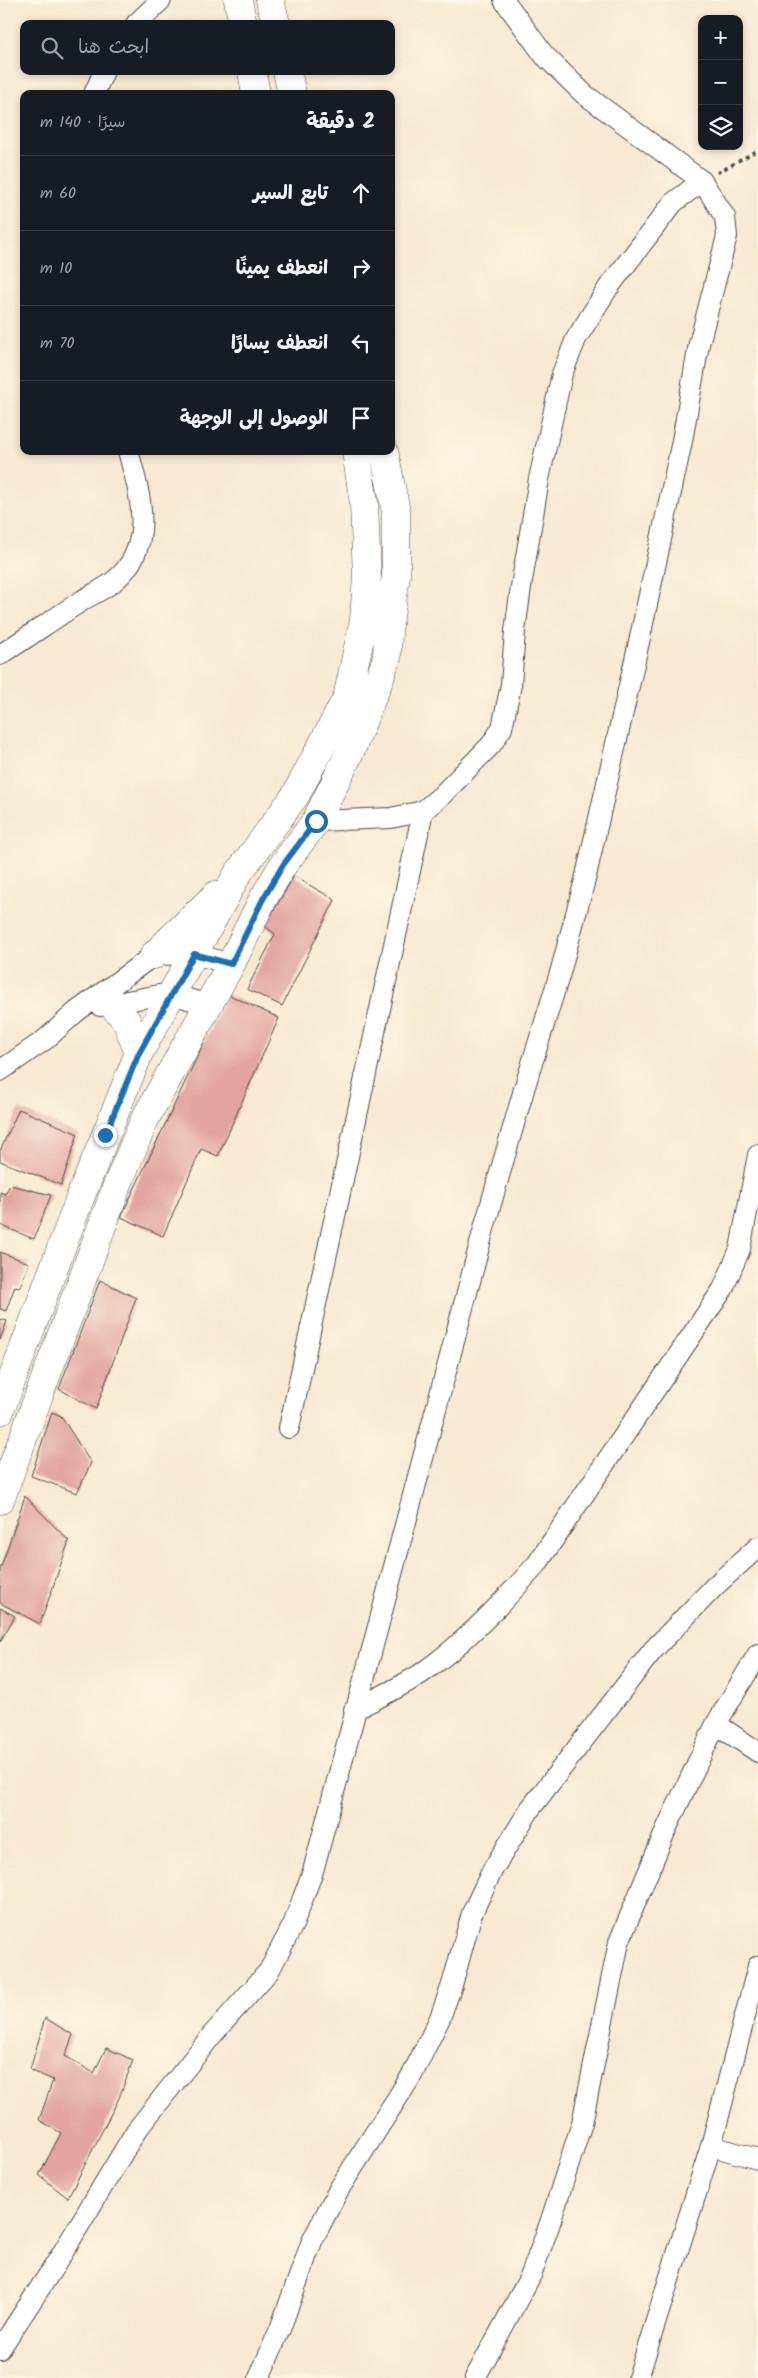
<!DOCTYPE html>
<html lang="ar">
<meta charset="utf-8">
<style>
body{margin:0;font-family:Kalam,"Playpen Sans Arabic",sans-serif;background:#242831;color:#f1f3f6;direction:rtl}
.controls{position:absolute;right:15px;top:15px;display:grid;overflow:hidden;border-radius:10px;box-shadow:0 2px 8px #0003}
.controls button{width:45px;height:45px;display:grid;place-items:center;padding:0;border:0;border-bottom:1px solid #363941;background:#171b24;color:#f1f3f6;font:25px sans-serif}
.stop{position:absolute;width:15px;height:15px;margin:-11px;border:4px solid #1f6fb2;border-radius:50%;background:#fff}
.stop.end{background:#1f6fb2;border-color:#fff;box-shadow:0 1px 5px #0008}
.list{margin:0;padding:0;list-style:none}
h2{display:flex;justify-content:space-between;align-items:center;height:65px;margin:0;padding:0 20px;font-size:21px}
h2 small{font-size:16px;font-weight:400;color:#9ea1a6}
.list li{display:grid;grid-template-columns:32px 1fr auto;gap:15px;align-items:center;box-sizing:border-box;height:75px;padding:0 20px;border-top:1px solid #363941}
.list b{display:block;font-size:19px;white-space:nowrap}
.list em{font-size:16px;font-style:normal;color:#9ea1a6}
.icon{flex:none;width:28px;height:28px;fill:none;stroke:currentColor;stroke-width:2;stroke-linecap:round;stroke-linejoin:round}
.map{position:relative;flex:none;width:758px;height:2378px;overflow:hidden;direction:ltr}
.search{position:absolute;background:#171b24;box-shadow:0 2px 8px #0003;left:20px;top:20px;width:375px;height:55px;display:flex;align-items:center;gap:12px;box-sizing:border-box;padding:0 18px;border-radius:10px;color:#9ea1a6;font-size:19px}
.panel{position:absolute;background:#171b24;box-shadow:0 2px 8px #0003;left:20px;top:90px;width:375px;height:365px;border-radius:10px;direction:rtl}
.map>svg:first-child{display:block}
.building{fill:#e2a5a0}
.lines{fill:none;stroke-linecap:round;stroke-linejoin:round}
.minor-casing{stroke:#4a4844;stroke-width:22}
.secondary-casing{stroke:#4a4844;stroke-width:29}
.path{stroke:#4a4844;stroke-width:3;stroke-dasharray:4 4;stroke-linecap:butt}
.minor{stroke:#fff;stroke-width:20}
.secondary{stroke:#fff;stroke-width:28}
.route{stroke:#1f6fb2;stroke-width:6}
</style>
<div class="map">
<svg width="758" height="2378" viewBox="0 0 758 2378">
<rect width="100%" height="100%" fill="#fcf5e5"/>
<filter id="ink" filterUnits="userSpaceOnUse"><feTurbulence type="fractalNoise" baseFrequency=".02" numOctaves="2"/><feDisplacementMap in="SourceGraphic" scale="10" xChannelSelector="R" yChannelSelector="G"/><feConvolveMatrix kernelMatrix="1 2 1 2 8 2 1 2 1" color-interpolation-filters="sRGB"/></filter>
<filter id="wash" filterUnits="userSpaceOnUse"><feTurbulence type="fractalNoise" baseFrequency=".0096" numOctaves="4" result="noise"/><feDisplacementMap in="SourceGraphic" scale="20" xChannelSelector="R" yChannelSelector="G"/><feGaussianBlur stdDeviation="1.12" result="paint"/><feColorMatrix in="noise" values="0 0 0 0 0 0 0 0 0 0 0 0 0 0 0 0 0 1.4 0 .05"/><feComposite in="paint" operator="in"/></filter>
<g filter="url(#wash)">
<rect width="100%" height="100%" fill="#f7e9d2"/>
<g id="blocks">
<!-- building -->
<path class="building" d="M294,876L335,900L282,1006L247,989L275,934L265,926Z
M227,994L279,1018L218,1156L201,1149L163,1236L121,1217Z
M19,1109L78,1134L61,1185L0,1161V1151Z
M10,1185L51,1195L34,1239L0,1225V1192L5,1194Z
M0,1252L29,1263L20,1287L15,1286L6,1311L0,1309Z
M100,1280L136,1298L96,1409L59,1389Z
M0,1319L7,1321L0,1340Z
M52,1412L61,1416L91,1463L77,1493L31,1476Z
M25,1496L69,1541L40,1624L0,1603V1570Z
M0,1608L15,1616L0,1642Z
M45,2018L73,2035L65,2056L94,2073L106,2048L133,2060L119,2098L68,2198L39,2175L61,2133L39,2120L53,2080L30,2070Z"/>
</g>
</g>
<g filter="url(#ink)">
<use href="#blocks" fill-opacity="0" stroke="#4a4844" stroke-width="1"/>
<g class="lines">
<!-- minor casing -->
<g class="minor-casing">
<path id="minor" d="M136,24L161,0
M94,94L104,71
M0,655C28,637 55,618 83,600C93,594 104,589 113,582C156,548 141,497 128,451
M316,821L391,818L423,811L441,796L491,745L502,728L511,685L515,631L521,587L539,479L562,374L576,339L608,288L673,203L702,181
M100,1006L170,993L207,1005
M0,1071L46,1039L76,1012L154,955L194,954L231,964
M289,1428L423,811
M354,1710C377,1698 401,1687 422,1673C465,1643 502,1603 537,1564L723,1289L740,1249L758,1155
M716,1724L758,1752
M711,2146L758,2159
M0,2349L57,2262L136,2131L212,2035L269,1971L293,1925L313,1871L486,1221L525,1086L560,973L585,880L639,642L682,441L699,344L727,236L725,217L702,181L584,94L544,55L504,0
M259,2378L280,2329L312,2241L339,2189L412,2075L440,2018L452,1985L472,1913L493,1869L530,1809L653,1650L716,1585L758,1547
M475,2378L531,2275L550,2223L582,2123L619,1942L668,1825L716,1724L758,1654
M638,2378L711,2146L758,1966"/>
</g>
<!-- secondary casing -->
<g class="secondary-casing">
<path id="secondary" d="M238,0L243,24
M270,0L276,24
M252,71L256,94
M287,71L292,94
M154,955L216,895
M111,1003L126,1020L139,1053
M0,1411L80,1198L139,1053L237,875L295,796L347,698L364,620L367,577L364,503L356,451
M0,1500L117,1186L145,1119L231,964L263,899L283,865L316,821L350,752L379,680L387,657L388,631L396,575V512L384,451"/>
</g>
<!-- path -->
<path class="path" d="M717,173L758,150"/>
<!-- minor -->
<use href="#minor" class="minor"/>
<!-- secondary -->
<use href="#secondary" class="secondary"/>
</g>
</g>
<g class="lines" filter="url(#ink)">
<!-- route -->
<path class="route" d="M105,1135L139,1053L194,954L231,964L263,899L283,865L316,821"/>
</g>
</svg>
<div class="controls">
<button>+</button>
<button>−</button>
<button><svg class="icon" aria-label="layers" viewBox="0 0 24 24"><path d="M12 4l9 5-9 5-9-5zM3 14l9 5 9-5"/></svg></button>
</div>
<div class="stop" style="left:316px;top:821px"></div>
<div class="stop end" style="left:105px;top:1135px"></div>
<div class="search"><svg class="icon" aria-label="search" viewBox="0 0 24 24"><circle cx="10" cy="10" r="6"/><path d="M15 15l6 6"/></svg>ابحث هنا</div>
<section class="panel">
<h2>2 دقيقة<small>سيرًا · 140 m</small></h2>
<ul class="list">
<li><svg class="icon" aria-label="ahead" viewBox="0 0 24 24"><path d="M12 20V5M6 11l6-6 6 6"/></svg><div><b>تابع السير</b></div><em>60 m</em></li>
<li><svg class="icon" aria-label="right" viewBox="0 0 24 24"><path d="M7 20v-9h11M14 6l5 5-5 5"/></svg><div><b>انعطف يمينًا</b></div><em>10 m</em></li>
<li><svg class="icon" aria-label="left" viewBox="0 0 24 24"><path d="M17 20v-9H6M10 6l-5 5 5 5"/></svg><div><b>انعطف يسارًا</b></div><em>70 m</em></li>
<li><svg class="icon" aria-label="arrive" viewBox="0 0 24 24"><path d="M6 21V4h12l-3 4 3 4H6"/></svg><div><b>الوصول إلى الوجهة</b></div></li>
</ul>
</section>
</div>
